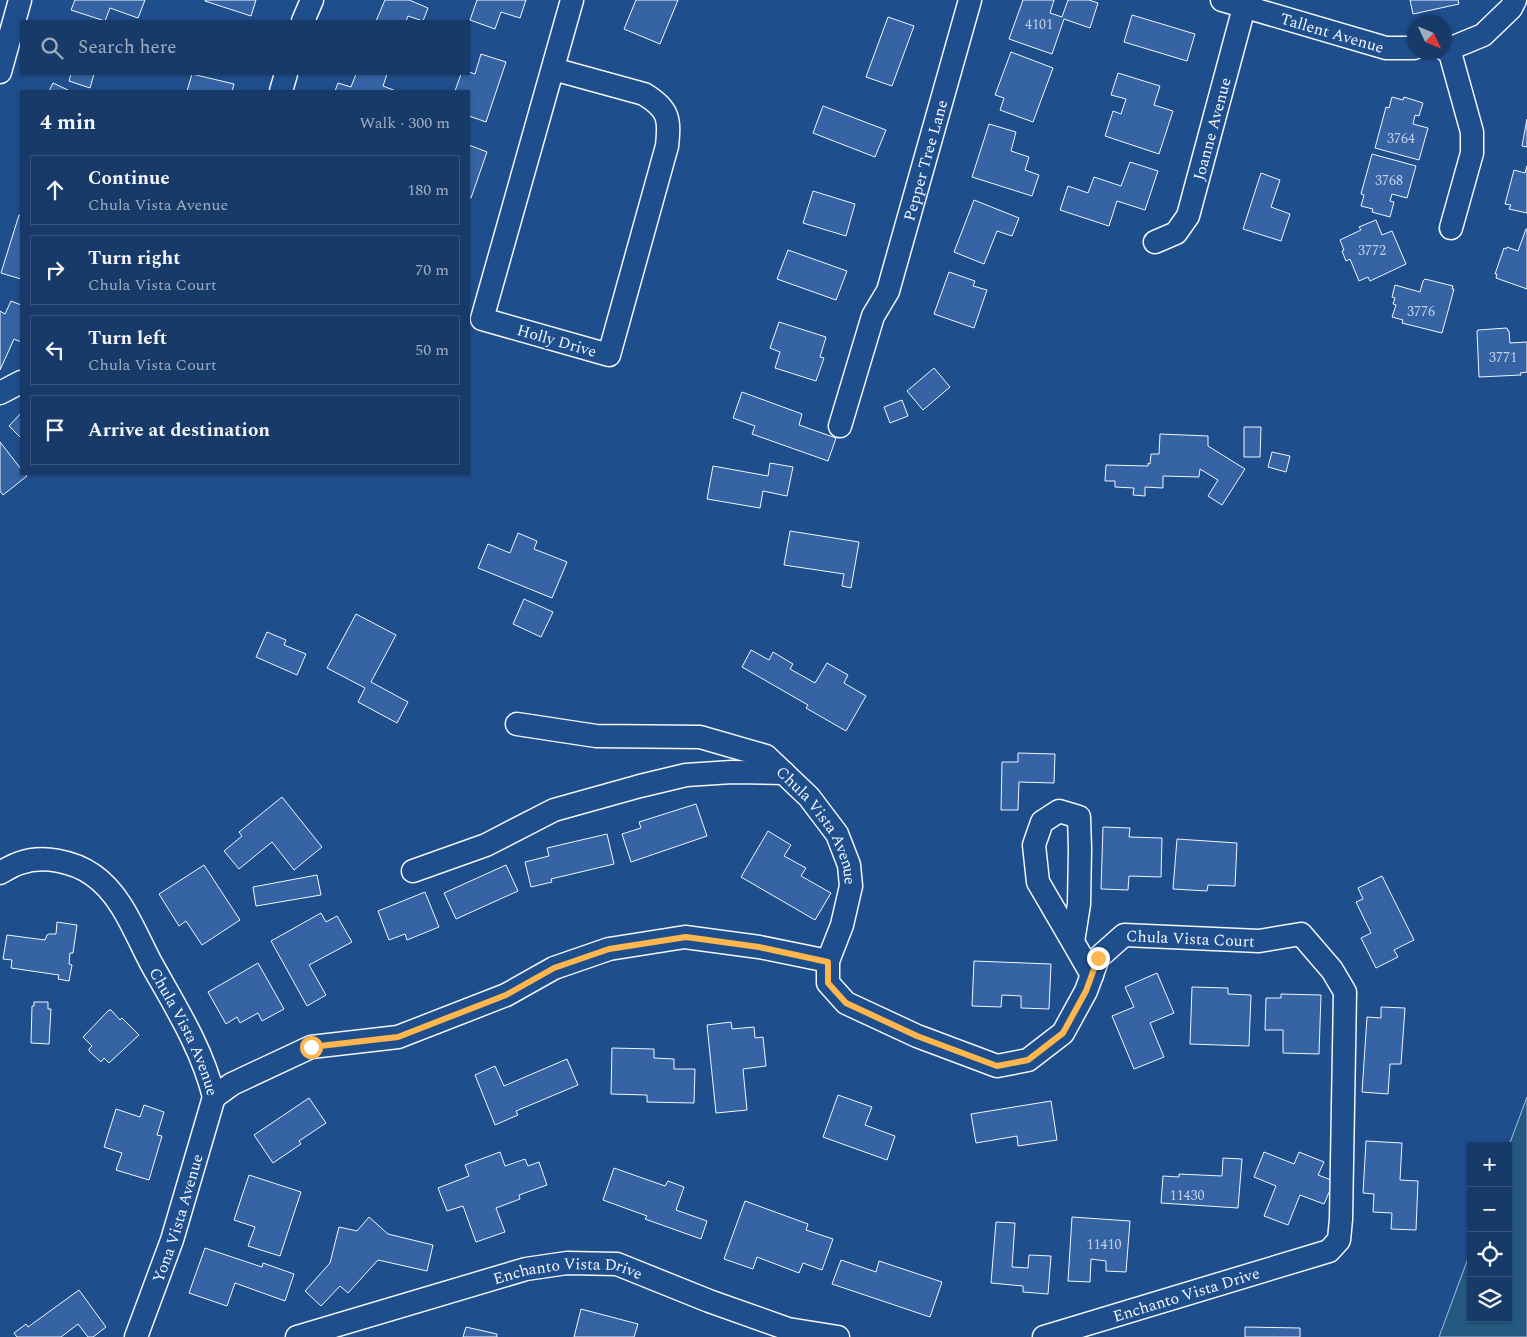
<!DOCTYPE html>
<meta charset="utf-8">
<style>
body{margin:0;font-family:Spectral,serif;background:#244571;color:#f1f3f6}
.controls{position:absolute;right:15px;bottom:15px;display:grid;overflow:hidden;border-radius:0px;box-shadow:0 1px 4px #0004}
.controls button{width:45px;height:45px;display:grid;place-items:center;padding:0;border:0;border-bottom:1px solid #36547d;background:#173a69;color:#f1f3f6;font:25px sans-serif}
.compass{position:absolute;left:1407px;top:15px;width:45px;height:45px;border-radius:50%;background:#173a69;box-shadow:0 1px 4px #0004;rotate:134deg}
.stop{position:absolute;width:15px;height:15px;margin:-11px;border:4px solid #ffb74d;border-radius:50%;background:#fff}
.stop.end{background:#ffb74d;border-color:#fff;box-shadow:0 1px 5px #0008}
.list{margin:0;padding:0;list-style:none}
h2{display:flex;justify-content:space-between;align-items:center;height:65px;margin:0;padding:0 20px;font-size:21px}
h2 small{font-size:16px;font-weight:400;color:#9eadc0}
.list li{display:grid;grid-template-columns:32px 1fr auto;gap:15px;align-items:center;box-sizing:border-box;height:70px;margin:0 10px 10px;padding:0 10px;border:1px solid #36547d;border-radius:0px}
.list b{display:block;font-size:19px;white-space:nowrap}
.list p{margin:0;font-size:16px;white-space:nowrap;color:#9eadc0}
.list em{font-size:16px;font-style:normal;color:#9eadc0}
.icon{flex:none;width:28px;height:28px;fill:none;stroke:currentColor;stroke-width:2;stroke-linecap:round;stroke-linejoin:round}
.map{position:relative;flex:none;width:1527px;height:1337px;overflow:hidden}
.search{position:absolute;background:#173a69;box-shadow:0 1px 4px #0004;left:20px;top:20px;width:450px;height:55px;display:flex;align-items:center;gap:12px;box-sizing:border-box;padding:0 18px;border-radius:0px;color:#9eadc0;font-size:19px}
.panel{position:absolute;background:#173a69;box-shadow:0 1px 4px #0004;left:20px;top:90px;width:450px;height:385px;border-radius:0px}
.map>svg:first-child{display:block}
.green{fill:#245a82;stroke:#a8bbd7}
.building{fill:#3563a3;stroke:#f2f6ff}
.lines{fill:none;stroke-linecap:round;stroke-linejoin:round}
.minor-casing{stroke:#f2f6ff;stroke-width:25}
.minor{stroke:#1f4e8c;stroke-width:22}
.route{stroke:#ffb74d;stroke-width:6}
.labels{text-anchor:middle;stroke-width:4;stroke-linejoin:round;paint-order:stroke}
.number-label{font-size:14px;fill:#c3d1e8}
.street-label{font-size:16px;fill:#f2f6ff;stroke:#1f4e8c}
</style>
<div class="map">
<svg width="1527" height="1337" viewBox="0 0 1527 1337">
<rect width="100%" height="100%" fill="#1f4e8c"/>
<!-- green -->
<path class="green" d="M1527,1097V1337H1439L1471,1250V1318H1508V1148Z"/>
<!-- building -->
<path class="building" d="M75,0H145L138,18L110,8L105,21L71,10Z
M205,0H256L251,16L205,1Z
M385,0H409L428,8L423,21L408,16L406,21H376Z
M477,0H526L520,18L501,12L495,29L470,20Z
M636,0H678L660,44L624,29Z
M1023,0H1054L1050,13L1062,17L1068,0H1089L1098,3L1090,28L1064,19L1052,54L1009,39Z
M1410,0H1458L1459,4L1413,14Z
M1132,15L1195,34L1187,61L1124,42Z
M888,17L914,26L892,86L866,77Z
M1011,52L1053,68L1033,122L1000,110L1004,98L995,95Z
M481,54L506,62L486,122L469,116V91H455L461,74H469V72L475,74Z
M1118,73L1160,86L1154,105L1173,111L1159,154L1105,136L1113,111L1121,114L1126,99L1111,95Z
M71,74H94L90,88L69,81Z
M192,74L234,84L232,91H187Z
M356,74H387L383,86L396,91H335L338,83L351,87Z
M53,83L70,91H49Z
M1392,97L1403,100L1404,97L1423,103L1419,116L1415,115L1413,124L1428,128L1419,160L1375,148L1386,107L1389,108Z
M823,106L886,130L875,157L813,133Z
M1527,119V147L1522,146Z
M989,124L1016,132L1011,151L1029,157L1025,170L1039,175L1032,196L972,177Z
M469,145L487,152L471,198L469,197Z
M1372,154L1416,166L1407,198L1392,194L1390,201L1394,202L1390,217L1372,212L1373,209L1361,206L1364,195L1361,194Z
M1130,162L1158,171L1145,210L1117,201L1109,226L1060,210L1068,186L1088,193L1094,177L1121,186Z
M1527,166V213L1509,209L1511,205L1505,204L1514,170L1525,173Z
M1261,173L1280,180L1271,207L1290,214L1281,241L1243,229Z
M813,191L855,204L846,236L803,223Z
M974,200L1019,218L1012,236L997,231L984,264L954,252Z
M19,215H21V279L1,273Z
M1376,220L1382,235L1392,231L1406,264L1370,281L1368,277L1359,281L1350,259L1346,261L1342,251L1344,250L1340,240L1361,230L1359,227Z
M1526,229H1527V289L1496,278L1497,274H1495L1504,248L1506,249L1507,247L1518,251Z
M788,250L847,271L836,300L777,279Z
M949,272L975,281L973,286L987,290L974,328L934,314Z
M1425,279L1453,286L1452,289H1454L1442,333L1402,323L1403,320L1392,317L1396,305L1393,304L1395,298L1392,297L1395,285L1420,292L1423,281Z
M11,301L21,305V342L14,339L0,370V311L5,314Z
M779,322L826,337L820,357L824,358L816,381L775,368L780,352L770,348Z
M1507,328L1508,331H1509L1510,343L1527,342V372L1520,373L1521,375L1479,377L1477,331L1478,330Z
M934,368L950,387L923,410L907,391Z
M742,392L802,414L799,425L836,438L828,461L752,434L755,426L733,418Z
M902,400L908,416L890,423L884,407Z
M21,413V438L9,426Z
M1244,427H1261L1260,457H1244Z
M1160,434L1208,436V446L1245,469L1222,505L1208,496L1218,480L1200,469L1199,477L1163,476V488L1145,487V496L1133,495L1134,488L1115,487V481H1105L1106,465L1148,466V463L1150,464L1151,454H1159Z
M0,442L21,469V474H25L27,476L3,495L0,491Z
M1272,452L1290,456L1286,472L1268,467Z
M770,463L793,467L787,496L763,491L760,508L707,499L713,466L768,476Z
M790,531L859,542L851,588L842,586L844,574L784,565Z
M518,533L537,541L534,549L567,562L552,598L478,568L488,544L510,553Z
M524,599L553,612L541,637L513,624Z
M356,614L396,635L371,682L408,702L397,723L358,702L365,688L327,668Z
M267,632L286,640L284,645L306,654L297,675L256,657Z
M751,650L769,660L773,652L793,664L790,669L815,683L827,663L848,675L844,683L866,696L846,731L806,708L808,705L742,667Z
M1018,753L1055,754L1054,783L1019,782L1018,810H1001L1002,762H1018Z
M282,797L322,847L294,870L272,842L239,869L224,851L242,836L239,832Z
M696,804L707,836L631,862L622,834L641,828L639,822Z
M1103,827L1130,828L1129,837L1162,838L1161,877L1129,876L1128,890L1101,889Z
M768,831L791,845L784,856L806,868L801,876L831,893L815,920L741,877Z
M607,834L614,864L551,879L552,882L531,887L525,862L549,856L547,848Z
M1177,839L1237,843L1235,886L1208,885L1207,891L1173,889Z
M204,865L240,920L202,945L186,921L179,926L159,894Z
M506,865L518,891L456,919L444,893Z
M317,875L321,895L256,906L253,887Z
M1382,876L1414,940L1394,950L1398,957L1376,968L1361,938L1371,933L1356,902L1363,899L1358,888Z
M425,892L439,927L407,940L405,934L389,940L378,911Z
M321,913L326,922L337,916L352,942L309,965L326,995L307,1006L271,941Z
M57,922L77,925L73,953H70L69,964L72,965L69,981L58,979L59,975L11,968L12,960L3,959L7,935L45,940L47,935L49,934H56Z
M974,961L1051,964L1049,1009L1021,1008V996L1002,995L1001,1007L972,1006Z
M258,963L284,1009L262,1021L258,1013L240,1023L237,1017L226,1024L208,992Z
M1157,973L1174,1013L1150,1023L1164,1057L1134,1069L1112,1016L1134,1007L1125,987Z
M1192,987L1228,988V994L1251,995L1249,1046L1190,1044Z
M1281,994L1321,995L1319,1054L1283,1053V1030H1265L1266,998H1281Z
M34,1002H48V1009H51L49,1044L31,1043L32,1006H34Z
M1381,1007L1405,1008L1401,1064H1390L1388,1094L1362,1092L1367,1017L1381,1018Z
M109,1010H111L120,1020L122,1018L139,1035L109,1063L104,1058L101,1062L89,1051V1049L92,1046L83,1037Z
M731,1022L732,1029L754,1027L755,1038L763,1037L766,1066L743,1069L747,1110L716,1113L707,1025Z
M612,1048L654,1049V1058L674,1059V1069H695L694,1103L647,1102V1095L611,1094Z
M567,1059L578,1085L516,1111L518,1115L495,1125L475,1075L495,1066L504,1086Z
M838,1095L872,1107L865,1125L895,1136L887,1160L823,1137Z
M309,1098L326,1123L299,1141L301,1144L273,1163L254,1135Z
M1051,1101L1057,1140L1018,1146L1017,1136L976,1143L971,1114Z
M144,1105L164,1112L157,1135L162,1136L149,1180L116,1170L122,1153L104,1147L116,1109L140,1117Z
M1366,1141L1402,1143L1400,1180L1418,1181L1416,1230L1391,1229L1392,1213L1373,1212L1374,1194L1363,1193Z
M500,1152L505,1166L525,1159L528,1166L539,1162L547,1185L519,1195L520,1199L496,1208L505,1232L476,1242L463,1206L447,1211L438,1188L469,1176L465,1165Z
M1264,1152L1294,1164L1299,1152L1324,1162L1318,1175L1334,1181L1324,1204L1300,1195L1288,1225L1264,1216L1276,1186L1254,1177Z
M1223,1158L1242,1159L1238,1208L1161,1203L1163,1176L1179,1177V1174L1222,1176Z
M614,1168L665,1186L668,1181L684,1187L676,1210L707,1221L701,1239L645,1219L647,1216L603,1200Z
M249,1175L301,1192L280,1256L248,1246L255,1227L234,1220Z
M745,1201L808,1224L806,1230L833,1239L822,1270L803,1263L799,1273L757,1257L753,1269L724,1259Z
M369,1217L388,1234L433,1245L427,1271L378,1260L348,1293L340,1286L321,1306L305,1291L330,1263L339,1227L357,1231Z
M1072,1217L1130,1221L1126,1272L1106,1271V1261L1091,1259L1090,1282L1068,1281Z
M996,1222L1015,1223L1012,1267L1028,1268L1029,1255L1051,1256L1048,1294L1023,1292V1286L991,1283Z
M205,1248L262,1267L263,1263L294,1274L285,1301L235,1283L227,1306L189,1293Z
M841,1260L876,1272L879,1261L942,1282L930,1317L832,1284Z
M79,1290L106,1327L93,1337H88L78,1324L61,1337H17L14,1333L26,1324L28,1327Z
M581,1309L638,1324L634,1337H574Z
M466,1327L497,1334V1337H463Z
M1245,1327L1300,1328V1337H1245Z"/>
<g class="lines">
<!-- minor casing -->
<g class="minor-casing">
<g id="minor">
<path id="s1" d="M1222,0L1386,48H1414"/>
<path d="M303,21L312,0"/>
<path d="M1444,49H1449L1483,35L1511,8L1515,0"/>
<path d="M1449,49L1472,132V153L1451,228"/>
<path d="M553,69L644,94C669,109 670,119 667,146L609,355L482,319L572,0"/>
<path d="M0,72L20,0"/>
<path d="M281,91L286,74"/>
<path id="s2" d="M1155,242L1176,233L1188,216L1246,0"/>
<path d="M0,393L21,382"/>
<path id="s3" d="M840,426L873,316L888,291L970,0"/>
<path id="s4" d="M517,724L596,736L700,737L766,756L809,797L837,834L849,865L851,886L842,925L828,961V983L846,1003L917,1036L997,1066L1028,1060L1063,1033L1086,991L1098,958L1124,935L1259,941L1301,934L1332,970L1345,992L1341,1219L1339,1240L1329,1251L1044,1337"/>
<path d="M413,871L486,845L554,810L640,786L686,775L732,772L784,773"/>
<path id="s5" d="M0,873C7,869 13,865 20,863C43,855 73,861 93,875C122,895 135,933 151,963C175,1006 202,1048 214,1097L232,1084L311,1047L398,1037L506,995L554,968L609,949L685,937L759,947L828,961"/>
<path d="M1073,942L1038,882L1034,845L1042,822L1059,811L1079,817L1080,849L1079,904L1073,942L1092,975"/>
<path id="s6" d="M136,1337L172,1240L214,1097"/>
<path id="s7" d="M297,1337L526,1269L567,1263L617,1264L709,1301L788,1329L838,1337"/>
</g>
</g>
<!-- minor -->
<use href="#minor" class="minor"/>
</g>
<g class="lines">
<!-- route -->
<path class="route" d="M311,1047L398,1037L506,995L554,968L609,949L686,937L759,947L828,962V983L846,1003L917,1036L997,1066L1028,1060L1063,1033L1086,991L1098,958"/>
</g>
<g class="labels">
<!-- number labels -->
<g class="number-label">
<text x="1039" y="29">4101</text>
<text x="1401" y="143">3764</text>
<text x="1389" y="185">3768</text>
<text x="1372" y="255">3772</text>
<text x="1421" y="316">3776</text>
<text x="1503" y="362">3771</text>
<text x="1187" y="1200">11430</text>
<text x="1104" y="1249">11410</text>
</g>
<!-- street labels -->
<g class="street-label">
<text dy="6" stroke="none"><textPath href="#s1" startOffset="115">Tallent Avenue</textPath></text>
<text dy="6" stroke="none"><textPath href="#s2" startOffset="134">Joanne Avenue</textPath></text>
<text dy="6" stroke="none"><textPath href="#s3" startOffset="280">Pepper Tree Lane</textPath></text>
<text transform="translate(557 340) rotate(16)" y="6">Holly Drive</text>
<text dy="6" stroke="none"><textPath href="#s4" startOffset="341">Chula Vista Avenue</textPath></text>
<text dy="6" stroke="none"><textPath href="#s4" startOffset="964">Chula Vista Court</textPath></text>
<text dy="6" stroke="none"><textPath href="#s5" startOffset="282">Chula Vista Avenue</textPath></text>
<text dy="6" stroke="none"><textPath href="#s6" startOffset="126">Yona Vista Avenue</textPath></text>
<text dy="6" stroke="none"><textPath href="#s7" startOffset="281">Enchanto Vista Drive</textPath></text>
<text transform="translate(1186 1294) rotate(-17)" y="6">Enchanto Vista Drive</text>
</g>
</g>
</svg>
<div class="controls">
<button>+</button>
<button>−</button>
<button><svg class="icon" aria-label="locate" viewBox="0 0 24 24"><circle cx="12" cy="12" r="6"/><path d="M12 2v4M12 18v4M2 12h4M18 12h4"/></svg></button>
<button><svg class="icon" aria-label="layers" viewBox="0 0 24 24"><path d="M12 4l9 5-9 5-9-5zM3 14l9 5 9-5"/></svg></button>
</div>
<svg class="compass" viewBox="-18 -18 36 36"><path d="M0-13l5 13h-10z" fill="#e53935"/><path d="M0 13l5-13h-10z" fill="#9eadc0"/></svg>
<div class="stop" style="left:311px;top:1047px"></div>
<div class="stop end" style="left:1098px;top:958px"></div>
<div class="search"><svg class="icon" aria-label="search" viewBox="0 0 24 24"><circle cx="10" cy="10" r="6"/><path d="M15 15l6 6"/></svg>Search here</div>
<section class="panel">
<h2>4 min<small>Walk · 300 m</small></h2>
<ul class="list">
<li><svg class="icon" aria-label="ahead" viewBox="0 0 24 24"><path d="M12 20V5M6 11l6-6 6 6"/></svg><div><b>Continue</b><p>Chula Vista Avenue</p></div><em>180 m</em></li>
<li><svg class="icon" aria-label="right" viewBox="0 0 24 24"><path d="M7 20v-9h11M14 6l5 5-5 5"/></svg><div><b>Turn right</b><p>Chula Vista Court</p></div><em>70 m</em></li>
<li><svg class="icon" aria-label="left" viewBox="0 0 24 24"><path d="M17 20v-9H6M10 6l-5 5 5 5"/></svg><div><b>Turn left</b><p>Chula Vista Court</p></div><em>50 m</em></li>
<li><svg class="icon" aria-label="arrive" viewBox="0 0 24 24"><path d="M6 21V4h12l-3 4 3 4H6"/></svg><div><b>Arrive at destination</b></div></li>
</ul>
</section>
</div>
